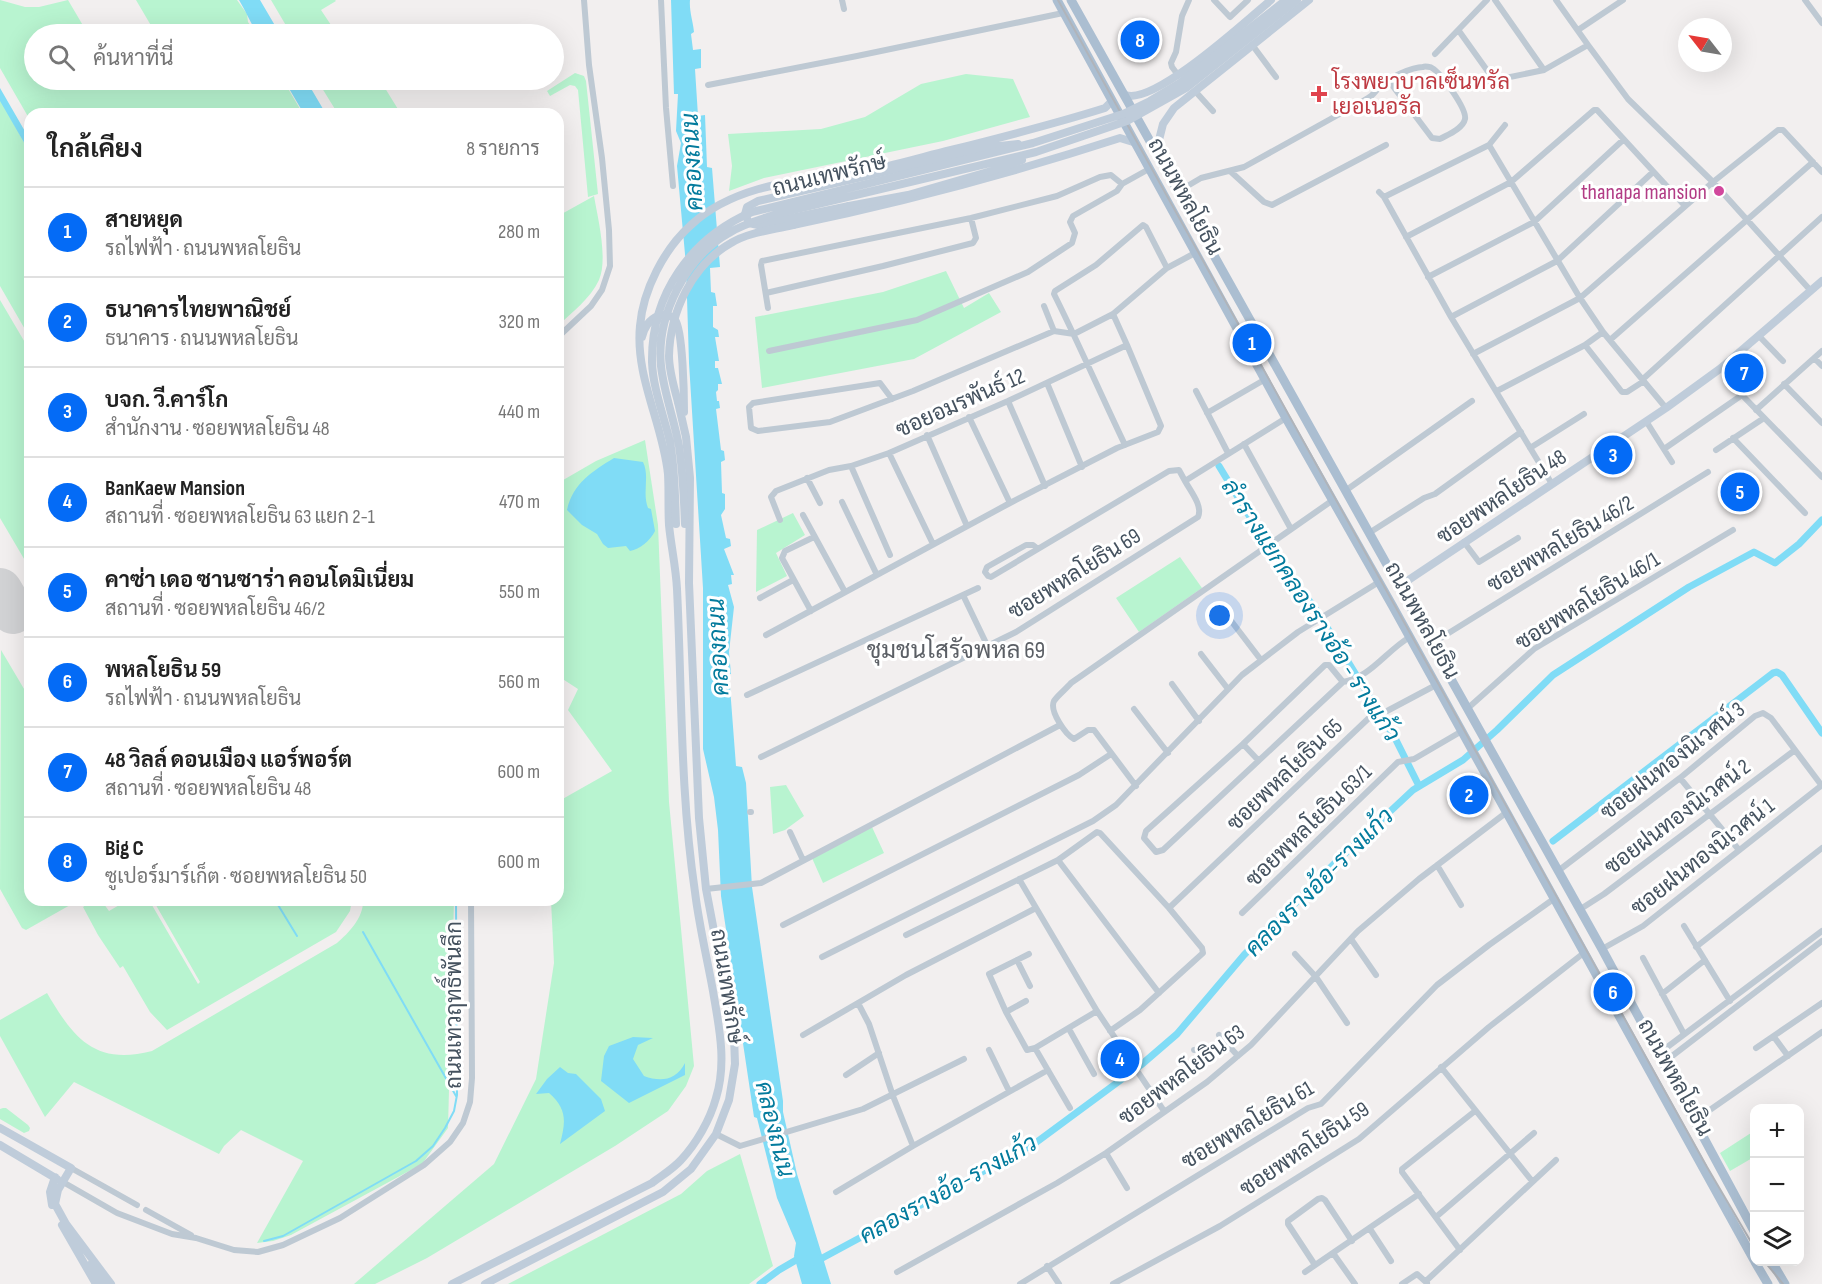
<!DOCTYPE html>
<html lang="th">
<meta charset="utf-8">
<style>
body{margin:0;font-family:"Sofia Sans Condensed",Sarabun,sans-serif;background:#f6f6f6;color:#222}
.controls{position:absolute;right:18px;bottom:18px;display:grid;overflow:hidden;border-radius:12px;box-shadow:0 6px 24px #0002}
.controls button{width:54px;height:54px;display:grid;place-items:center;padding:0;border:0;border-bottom:2px solid #e0e0e0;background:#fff;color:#222;font:30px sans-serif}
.compass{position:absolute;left:1678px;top:18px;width:54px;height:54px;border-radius:50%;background:#fff;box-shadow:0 6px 24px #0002;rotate:301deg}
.you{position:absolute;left:1220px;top:616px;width:21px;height:21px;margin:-15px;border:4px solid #fff;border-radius:50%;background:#1a73e8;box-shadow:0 0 0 9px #1a73e833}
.badge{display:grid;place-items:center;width:39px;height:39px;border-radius:50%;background:#046bf6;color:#fff;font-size:20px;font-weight:700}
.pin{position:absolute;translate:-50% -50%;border:3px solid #fff;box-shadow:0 2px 6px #0006}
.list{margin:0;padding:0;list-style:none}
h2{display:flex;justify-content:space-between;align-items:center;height:78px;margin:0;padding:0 24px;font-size:26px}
h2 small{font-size:20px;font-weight:400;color:#767676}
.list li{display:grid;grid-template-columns:39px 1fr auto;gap:18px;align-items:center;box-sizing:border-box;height:90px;padding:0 24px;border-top:2px solid #e0e0e0}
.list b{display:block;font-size:22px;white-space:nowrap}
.list p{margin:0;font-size:20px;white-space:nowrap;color:#767676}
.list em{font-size:20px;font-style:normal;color:#767676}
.icon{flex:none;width:33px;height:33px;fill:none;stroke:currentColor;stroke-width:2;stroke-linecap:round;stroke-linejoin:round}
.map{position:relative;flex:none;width:1822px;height:1284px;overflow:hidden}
.search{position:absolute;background:#fff;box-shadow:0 6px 24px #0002;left:24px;top:24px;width:540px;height:66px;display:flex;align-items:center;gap:15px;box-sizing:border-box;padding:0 21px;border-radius:33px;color:#767676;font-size:22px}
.panel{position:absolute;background:#fff;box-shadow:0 6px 24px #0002;left:24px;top:108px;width:540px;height:798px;border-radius:18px}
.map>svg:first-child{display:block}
.green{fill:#b8f4d0}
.water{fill:#80dcf6}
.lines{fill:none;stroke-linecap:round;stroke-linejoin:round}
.stream{stroke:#80dcf6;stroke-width:2}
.canal{stroke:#80dcf6;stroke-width:7}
.runway{stroke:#d1d2d4;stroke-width:44}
.street{stroke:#bec9d3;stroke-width:6}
.secondary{stroke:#bfccda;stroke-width:8}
.primary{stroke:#abbed1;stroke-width:9}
.rail{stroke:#b0b4ba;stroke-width:2}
.secondary-bridge{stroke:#bfccda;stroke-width:8}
.health-dot{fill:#e0444e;stroke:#fff;stroke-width:2}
.hotel-dot{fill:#d1479c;stroke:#fff;stroke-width:2}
.labels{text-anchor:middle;stroke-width:6;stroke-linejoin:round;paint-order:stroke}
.health-label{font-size:22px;fill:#be3a42;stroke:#fff;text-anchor:start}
.street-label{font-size:22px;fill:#45525f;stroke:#fff}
.hotel-label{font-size:22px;fill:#b23c85;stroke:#fff;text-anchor:end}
.water-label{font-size:24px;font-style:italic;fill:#037b9d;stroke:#fff}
.neighbourhood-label{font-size:24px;fill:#5b5f65;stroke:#fff}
</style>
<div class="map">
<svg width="1822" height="1284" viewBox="0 0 1822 1284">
<rect width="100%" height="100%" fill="#f2efef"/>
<!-- green -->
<path class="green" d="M0,0L25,7H39L68,0L88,34H34V80H283L303,114H30V120L0,68Z
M136,0H237L247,14L248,22L257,34H156Z
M271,0H335L336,1L321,10L337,34H291Z
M575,73L584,76L586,81L598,194L588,197L578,90L575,86L570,85L550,96L547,91Z
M966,74L1013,79L1030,117L943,141L764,178L729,191L732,166L728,134L821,129L865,117L921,84Z
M317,80H380L401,114H338Z
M0,99L30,153V338L0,286Z
M594,196C598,219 608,259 599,280C591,298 571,313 558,326V216Z
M946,271L964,308L989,293L1001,312L914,359L762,388L755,317L883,292Z
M0,300L30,351V569L0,518Z
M645,440L658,525L669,802L694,1066L686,1086L668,1111L615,1146L427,1258L375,1284H354L494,1164L536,1079L554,963L551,900H558V803L559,801L612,771L568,710L578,689L558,676V483L596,461Z
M793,513L805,535L776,553L787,576L756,592L757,530Z
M1180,557L1202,588L1139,632L1116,598Z
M1,650L30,699V900H79L26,930L22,928L0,889Z
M786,785L804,816L785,830L773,834L770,787Z
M872,827L884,853L823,883L812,858Z
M93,900H101L109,911L121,904L119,900H149L198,984L200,982L153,900H352L350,911L336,932L167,1030L150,1012L123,966L120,968L98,935L83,907Z
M363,900H454L448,1128L422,1164L291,1235L273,1241L257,1243L303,1161L241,1130L224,1146L219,1154L74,1082L45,1117L0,1036V1020L47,993C73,1037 94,1066 152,1051L337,943C349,933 364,917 363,900Z
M3,1108H6L28,1125L30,1128L29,1131L24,1133L0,1119V1109Z
M1754,1131V1157L1730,1171L1720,1153Z
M740,1154L773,1266L749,1284H508L681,1194L707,1171Z"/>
<!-- water -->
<path class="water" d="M239,0H260L280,34H257C251,23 246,12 239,0Z
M671,0H690C689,11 693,21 694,32L691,34L693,50L701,49V68L695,69L698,116L705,115L707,167L712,168L720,267L710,268L711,292L715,293L717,306H713V327L718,330L719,337H715L719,361H715V368H718L722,384H718V390L716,392L717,401H719L720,408L716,409L721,450L724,451L725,460L721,462L722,493L725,494V509L721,515L726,538L730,539L731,546L724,549L734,575H731L732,584L728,585L734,607L729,652L731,674H729L736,766L742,767L746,783L752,887L783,1101V1112L797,1174L831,1284H802L794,1256L796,1243L777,1198L757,1118L754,1117L721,896L718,830L714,797L703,749V588L689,363L686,265L677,166L681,143L676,131L678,94H674Z
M284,80H306L326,114H304Z
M0,88L30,140V153L0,101Z
M614,458L643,462C650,476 642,493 648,508L651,509L655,531C650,541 640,549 630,551L626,546L608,548L603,544L597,534L582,525L567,510C573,483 593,471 614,458Z
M633,1037L653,1038L638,1045L633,1059L644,1076C660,1082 676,1081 685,1063V1075L629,1103L601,1081L604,1056L609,1046Z
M560,1067L568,1073L576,1074L601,1099L605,1111L560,1144C566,1121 567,1109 549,1093L536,1094L547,1079Z"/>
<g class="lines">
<!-- stream -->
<path class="stream" d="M275,900L297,936
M363,932L456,1096
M264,1241L283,1236L416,1161L433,1146L445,1128L454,1111L457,1095L456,900"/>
<!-- canal -->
<path class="canal" d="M1219,466L1265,542L1317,611L1396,740L1419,786
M1553,841L1773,673L1777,672L1782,675L1822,733
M815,1262L1034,1144L1141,1065L1177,1034L1244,955L1335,863L1413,790L1463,760L1497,730L1553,675L1689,587L1754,552L1775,563L1799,544L1822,520
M760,1284L779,1270L803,1256"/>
<!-- runway -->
<path class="runway" d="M0,590L13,612"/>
<!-- street -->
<path class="street" d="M661,0L666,108L673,186
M842,0L844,9
M1214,0L1230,17L1248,0
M1495,0L1544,70
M1805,0L1822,23
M1578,30L1623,0
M1459,31L1494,80
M1588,45L1628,99L1713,182
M1253,46L1276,77
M1435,54L1487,0
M1178,75L1172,67L1171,63L1176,52L1182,16L1189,0
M708,85L857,56L1063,13
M1466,86L1544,70L1588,45L1556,0
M1195,91L1213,111
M1489,145L1505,125
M1230,171L1264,202L1272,205L1386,145
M1713,182L1811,291
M1179,191L1201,178L1244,167L1363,101C1374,95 1373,94 1380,86C1388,78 1412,67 1423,67C1425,66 1431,67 1432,68C1441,73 1467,109 1465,119C1463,129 1447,135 1440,139L1432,138L1389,81
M1379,192L1384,197L1451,317L1552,484
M1384,197L1489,145L1580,298L1603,332L1666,408
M1406,237L1511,182L1594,110H1597L1685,206
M1428,277L1534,222L1623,140
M766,293L883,266L973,243L976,238L971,218
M1044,306L1054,331
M768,308L761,265L762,261L971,218L1057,196L1100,177L1111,175L1122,184
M1451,317L1557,261L1653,172
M1074,334L1113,314L1167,268L1195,253
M1759,336L1783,361
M558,337L591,306L602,290L610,266L609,230L602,158L589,65L584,0
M1610,340L1813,162
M1585,345L1622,392H1627L1644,381
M769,351L917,320L1028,272L1072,243L1075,233L1070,222L1073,216L1117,191L1122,184L1149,169
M1473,354L1580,298L1713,182L1778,130H1783L1822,172
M1814,358L1822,366
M1721,368L1742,395L1822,477
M1643,379L1822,217
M1047,383L1082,467
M1784,384L1822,423
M1196,391L1228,453
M1497,391L1585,345L1603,332
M892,399L880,383L753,403L749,407L751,428L758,431L830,422L913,391L1054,331L1074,334
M1008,401L1045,486
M1756,410L1822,351
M1207,413L1264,380
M969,417L1010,503
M1646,421L1672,462
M927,435L967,526
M1733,438L1805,513
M1244,444L1291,529
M1125,445C1101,395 1079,344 1054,294L1055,291L1096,265L1143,225L1146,227L1167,268
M1530,448L1584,414
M1664,449L1742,395
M1716,450L1764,418
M889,453L933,544
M851,466L890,555
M807,478L820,503
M1345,491L1472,401
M842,502L877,575
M803,515L845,592
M780,520L771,497L776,491L829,470L851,466L889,453L1008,401L1127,345L1113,314
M1369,533L1424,498L1435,494L1521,432
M1464,542L1479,562L1518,538
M1038,549L1033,545H1026L987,567L985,572L988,576L991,577L1169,471L1179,470L1185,481
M963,595L987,645
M760,598L793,580
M811,611L782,558L785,551L814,537
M1232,622L1261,660
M766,635L1010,503L1117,448L1158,432L1161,426L1127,345
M1431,644L1708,472
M1201,654L1228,689
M1343,682L1329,665H1325L1243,744L1146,831L1144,838L1156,852L1163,850L1343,682C1370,678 1387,650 1410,637
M1172,684L1199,721
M747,695L978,588
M1134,709L1168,753
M1467,709L1534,649L1733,530
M1243,744L1258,760
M761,757L1016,632L1198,517C1203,506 1191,492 1185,481L1286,418
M1680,778L1739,850
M1136,786L1094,730H1088L1074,739C1066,735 1049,711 1054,701C1058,695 1066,689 1071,683L1333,500
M750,812H751
M790,832L803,860
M1058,860L1159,993
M1437,865L1461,905
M1558,871L1680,778L1755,716L1763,713L1771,718L1822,786
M1019,879L1097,1011L1164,1111
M706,889L761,883L1060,725
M1169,908L1371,716L1387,711L1436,685
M1579,910L1604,894L1795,750
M1242,913L1398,762L1414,759L1462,731
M783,925L1079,775L1111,754
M1684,926L1730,1001
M906,935L1058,860L1097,832L1100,833L1169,908L1202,948L1203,953L1140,1010L1110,1031
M1351,939L1376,975
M1696,947L1822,848
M1602,949L1643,926L1822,785
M1029,954L989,974L1006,1012L1027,1050L1035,1048L1097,1011
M1295,954L1316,977L1347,1023
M822,957L1093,821L1116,805L1242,675L1298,632L1379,582
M1643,958L1684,1034
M1017,960L1030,986
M1662,994L1705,960
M858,1003L869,1024L893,1096L913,1146
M1006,1012L1026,1001
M1069,1029L1094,1074
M803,1035L906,975L1036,908
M1219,1035L1238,1056
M1774,1037L1788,1056
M1035,1048L1070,1108
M1756,1048L1822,1003
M989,1050L1009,1091
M1194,1050L1202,1049L1226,1042
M1658,1054L1822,931
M1663,1063L1822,941
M1441,1067L1532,1181
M846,1075L879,1053
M1694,1121L1822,1032
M716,1134L740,1146L863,1109L964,1059
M1106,1153L1127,1188
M71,1168L137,1205
M63,1182L117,1213L172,1234L196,1238L234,1250L258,1252L283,1245L340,1218L424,1165L450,1142L463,1123L470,1102L472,1078L471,900
M836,1192L913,1146L1048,1070
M146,1210L191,1235
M1436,1217L1534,1133
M1370,1229L1391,1261
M1460,1250L1402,1172V1169L1475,1111
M1333,1253L1355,1284
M1315,1265L1288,1224V1221L1318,1199L1322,1198L1325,1200L1352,1241
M1047,1266L1059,1284
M897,1272L1057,1183L1106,1153L1207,1082L1251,1045L1358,931L1419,879L1507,812
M1305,1272L1419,1194
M1426,1281L1556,1160
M1020,1284L1308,1108L1321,1104L1437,985L1489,945L1555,898
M1113,1284L1220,1226L1359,1139L1489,1027L1585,952
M1402,1284L1417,1274L1427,1283"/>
<!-- secondary -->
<path class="secondary" d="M1125,95C1154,106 1246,21 1271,0
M1156,152L1163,124L1174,108L1309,0
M849,206L758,225L749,223L745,214L747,207L758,201L991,147L1018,144
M793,225C904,202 1012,173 1120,138L1133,142
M642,337C644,328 649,320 658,316C664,314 671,315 675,320C683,330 684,396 684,412
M1398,587L1666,408L1721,368L1822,281
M0,1128L71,1168L58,1190L55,1204L66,1224L111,1284
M0,1145L57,1179
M52,1205L50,1192L55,1177
M62,1225L96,1284
M91,1264L104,1284
M452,1284L652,1183C661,1176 673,1169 681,1160C696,1144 710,1120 716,1098C727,1062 719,1027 713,991C707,958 699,925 695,892C680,792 682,690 677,589C676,568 671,546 669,525C668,508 669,491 668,474C663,424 635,377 640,326C643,290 664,249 691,225C739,180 813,180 874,169C900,164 926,156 951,150C1003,137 1054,124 1105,108L1112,101
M485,1284L663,1192L691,1169L716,1134L729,1100L735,1064L734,1036L706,889L699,818L689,583L690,478L686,437L678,402"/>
<!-- primary -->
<path class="primary" d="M1057,0L1286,418L1392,605L1754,1260
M1071,0L1602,949L1754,1231
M1755,1262L1768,1284
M1772,1262L1785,1284"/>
<!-- rail -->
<path class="rail" d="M1058,0L1707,1167L1754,1247
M1765,1262L1783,1284"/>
<!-- secondary-bridge -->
<path class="secondary-bridge" d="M849,206L908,195L998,169L1022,160
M678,402C674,387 669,371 669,356C670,312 692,265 731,243C749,232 773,230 793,225
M676,524C675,497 675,469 670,442C664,416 653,389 652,362C651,294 691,238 752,212L1033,143L1123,114L1150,101L1180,83L1286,0
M685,524C684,498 683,472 679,446C674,419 664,393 661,366C656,316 686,257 729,233C745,223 762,219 780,213L1036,152L1127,121L1186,88L1297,0"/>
</g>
<!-- markers -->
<path class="health-dot" d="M1316 85h6v6h6v6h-6v6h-6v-6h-6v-6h6z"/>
<circle class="hotel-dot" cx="1719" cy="191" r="6"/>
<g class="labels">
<!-- health labels -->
<g class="health-label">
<text x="1332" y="89">โรงพยาบาลเซ็นทรัล<tspan x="1332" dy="25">เยอเนอรัล</tspan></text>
</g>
<!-- street labels -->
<g class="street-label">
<text transform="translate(829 174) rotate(-14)" y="8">ถนนเทพรักษ์</text>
<text transform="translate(1186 196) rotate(61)" y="8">ถนนพหลโยธิน</text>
<text transform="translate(960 402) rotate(-24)" y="8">ซอยอมรพันธ์ 12</text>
<text transform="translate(1501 496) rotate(-34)" y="8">ซอยพหลโยธิน 48</text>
<text transform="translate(1560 543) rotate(-31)" y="8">ซอยพหลโยธิน 46/2</text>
<text transform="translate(1074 573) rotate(-32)" y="8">ซอยพหลโยธิน 69</text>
<text transform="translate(1587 600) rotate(-32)" y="8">ซอยพหลโยธิน 46/1</text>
<text transform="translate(1423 620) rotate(61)" y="8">ถนนพหลโยธิน</text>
<text transform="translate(1672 760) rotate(-38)" y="8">ซอยฝนทองนิเวศน์ 3</text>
<text transform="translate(1284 774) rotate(-44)" y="8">ซอยพหลโยธิน 65</text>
<text transform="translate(1677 816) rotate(-37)" y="8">ซอยฝนทองนิเวศน์ 2</text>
<text transform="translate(1308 825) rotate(-44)" y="8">ซอยพหลโยธิน 63/1</text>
<text transform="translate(1702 856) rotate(-38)" y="8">ซอยฝนทองนิเวศน์ 1</text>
<text transform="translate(728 986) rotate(81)" y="8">ถนนเทพรักษ์</text>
<text transform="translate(453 1005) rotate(-90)" y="8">ถนนเทวฤทธิ์พันลึก</text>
<text transform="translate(1181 1074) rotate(-37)" y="8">ซอยพหลโยธิน 63</text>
<text transform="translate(1676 1077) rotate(61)" y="8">ถนนพหลโยธิน</text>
<text transform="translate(1247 1124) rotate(-31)" y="8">ซอยพหลโยธิน 61</text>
<text transform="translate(1304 1148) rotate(-34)" y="8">ซอยพหลโยธิน 59</text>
</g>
<!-- hotel labels -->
<g class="hotel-label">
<text x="1707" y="199">thanapa mansion</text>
</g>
<!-- water labels -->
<g class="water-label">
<text transform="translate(692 162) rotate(-93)" y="8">คลองถนน</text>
<text transform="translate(1311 610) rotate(57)" y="8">ลำรางแยกคลองรางอ้อ - รางแก้ว</text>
<text transform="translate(718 647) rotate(-93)" y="8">คลองถนน</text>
<text transform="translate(1319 882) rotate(-45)" y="8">คลองรางอ้อ-รางแก้ว</text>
<text transform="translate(775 1129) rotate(76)" y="8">คลองถนน</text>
<text transform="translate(948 1189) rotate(-29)" y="8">คลองรางอ้อ-รางแก้ว</text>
</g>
<!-- neighbourhood labels -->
<g class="neighbourhood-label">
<text x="956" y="658">ชุมชนโสรัจพหล 69</text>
</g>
</g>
</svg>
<div class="controls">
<button>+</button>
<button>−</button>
<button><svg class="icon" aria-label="layers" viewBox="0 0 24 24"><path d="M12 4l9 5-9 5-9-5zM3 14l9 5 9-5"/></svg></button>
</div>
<svg class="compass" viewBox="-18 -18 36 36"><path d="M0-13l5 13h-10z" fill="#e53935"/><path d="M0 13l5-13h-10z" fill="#767676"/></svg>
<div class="you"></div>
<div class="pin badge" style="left:1252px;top:343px">1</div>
<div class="pin badge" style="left:1469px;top:795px">2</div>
<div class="pin badge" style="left:1613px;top:455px">3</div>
<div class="pin badge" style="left:1120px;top:1059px">4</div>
<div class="pin badge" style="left:1740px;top:492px">5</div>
<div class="pin badge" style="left:1613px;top:992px">6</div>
<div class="pin badge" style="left:1744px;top:373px">7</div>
<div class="pin badge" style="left:1140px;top:40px">8</div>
<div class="search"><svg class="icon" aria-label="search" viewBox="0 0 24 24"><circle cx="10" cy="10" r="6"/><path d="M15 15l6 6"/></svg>ค้นหาที่นี่</div>
<section class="panel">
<h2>ใกล้เคียง<small>8 รายการ</small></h2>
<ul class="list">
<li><span class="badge">1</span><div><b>สายหยุด</b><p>รถไฟฟ้า · ถนนพหลโยธิน</p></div><em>280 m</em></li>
<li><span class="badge">2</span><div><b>ธนาคารไทยพาณิชย์</b><p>ธนาคาร · ถนนพหลโยธิน</p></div><em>320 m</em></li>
<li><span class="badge">3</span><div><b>บจก. วี.คาร์โก</b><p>สำนักงาน · ซอยพหลโยธิน 48</p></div><em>440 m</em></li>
<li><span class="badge">4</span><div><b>BanKaew Mansion</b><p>สถานที่ · ซอยพหลโยธิน 63 แยก 2-1</p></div><em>470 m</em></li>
<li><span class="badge">5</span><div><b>คาซ่า เดอ ซานซาร่า คอนโดมิเนี่ยม</b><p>สถานที่ · ซอยพหลโยธิน 46/2</p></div><em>550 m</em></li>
<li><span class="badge">6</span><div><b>พหลโยธิน 59</b><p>รถไฟฟ้า · ถนนพหลโยธิน</p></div><em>560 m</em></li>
<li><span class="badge">7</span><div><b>48 วิลล์ ดอนเมือง แอร์พอร์ต</b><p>สถานที่ · ซอยพหลโยธิน 48</p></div><em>600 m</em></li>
<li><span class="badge">8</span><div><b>Big C</b><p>ซูเปอร์มาร์เก็ต · ซอยพหลโยธิน 50</p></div><em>600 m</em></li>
</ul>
</section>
</div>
